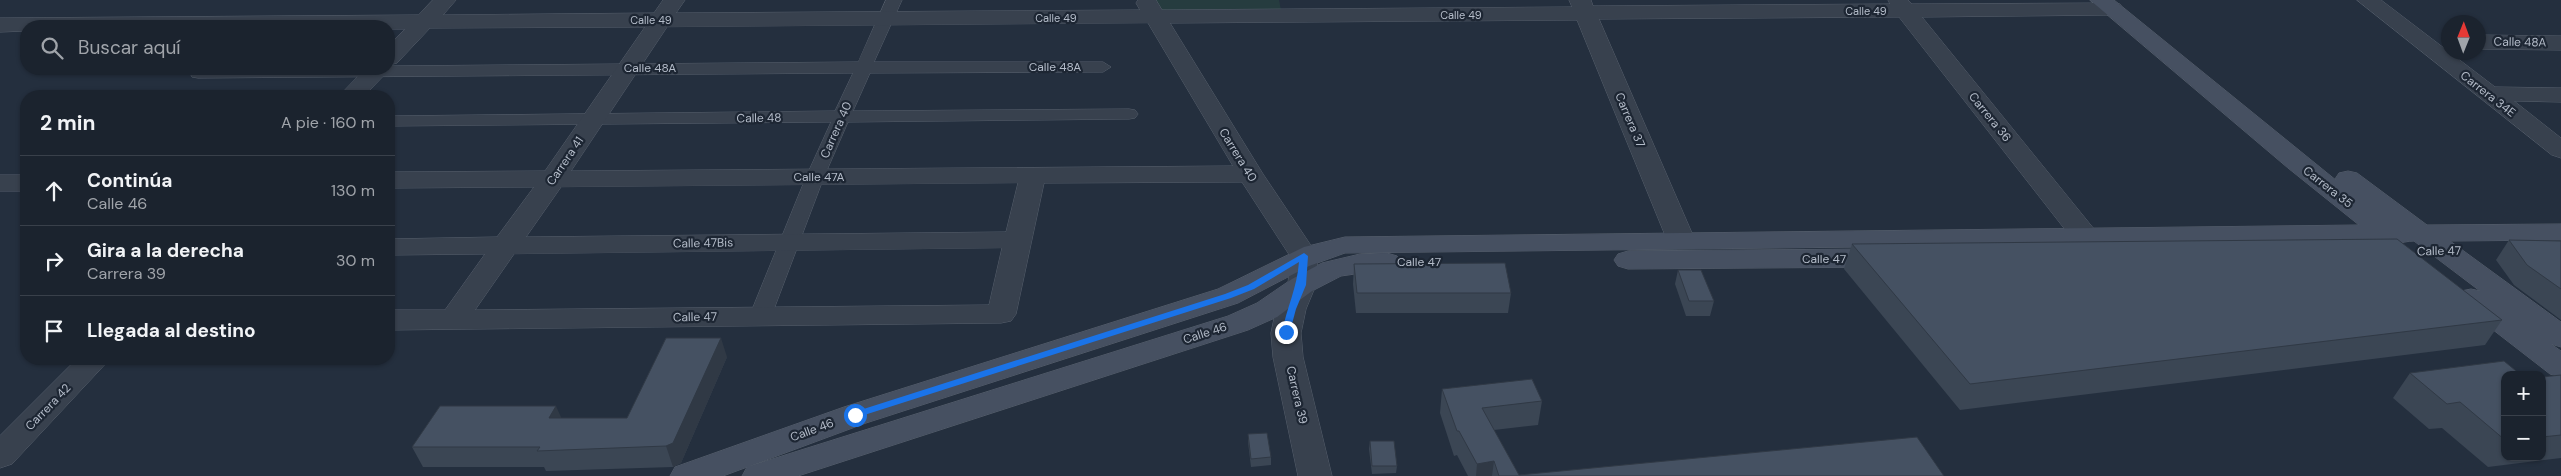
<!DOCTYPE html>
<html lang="es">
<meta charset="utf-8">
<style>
body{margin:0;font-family:"DM Sans",sans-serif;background:#242b36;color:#f1f3f6}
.controls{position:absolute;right:15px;bottom:15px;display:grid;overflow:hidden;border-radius:10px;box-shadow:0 1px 4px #0004}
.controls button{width:45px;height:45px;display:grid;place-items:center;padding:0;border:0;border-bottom:1px solid #39404a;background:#1b232e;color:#f1f3f6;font:25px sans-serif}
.compass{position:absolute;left:2441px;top:15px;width:45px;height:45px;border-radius:50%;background:#1b232e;box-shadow:0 1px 4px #0004;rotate:1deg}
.stop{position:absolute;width:15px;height:15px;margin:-11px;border:4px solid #1a73e8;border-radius:50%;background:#fff}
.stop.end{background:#1a73e8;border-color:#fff;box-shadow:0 1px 5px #0008}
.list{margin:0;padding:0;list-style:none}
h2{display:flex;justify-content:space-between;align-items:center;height:65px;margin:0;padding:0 20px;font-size:21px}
h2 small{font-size:16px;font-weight:400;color:#a0a4aa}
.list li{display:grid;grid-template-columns:32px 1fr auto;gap:15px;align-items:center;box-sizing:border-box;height:70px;padding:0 20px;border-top:1px solid #39404a}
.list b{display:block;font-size:19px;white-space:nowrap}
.list p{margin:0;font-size:16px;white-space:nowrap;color:#a0a4aa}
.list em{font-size:16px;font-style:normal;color:#a0a4aa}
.icon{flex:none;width:28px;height:28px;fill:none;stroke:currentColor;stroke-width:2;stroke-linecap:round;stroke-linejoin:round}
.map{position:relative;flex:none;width:2561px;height:476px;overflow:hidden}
.search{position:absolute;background:#1b232e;box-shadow:0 1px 4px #0004;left:20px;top:20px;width:375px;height:55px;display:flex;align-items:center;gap:12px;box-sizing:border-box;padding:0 18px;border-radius:20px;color:#a0a4aa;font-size:19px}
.panel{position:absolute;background:#1b232e;box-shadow:0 1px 4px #0004;left:20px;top:90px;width:375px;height:275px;border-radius:20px}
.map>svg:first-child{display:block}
.green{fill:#263c3f}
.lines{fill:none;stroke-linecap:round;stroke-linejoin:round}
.pedestrian-casing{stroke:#565f6c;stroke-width:1}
.minor-casing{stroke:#565f6c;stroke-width:1}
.secondary-casing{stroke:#565f6c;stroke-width:1}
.pedestrian{fill:#38414e;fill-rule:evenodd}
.minor{fill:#38414e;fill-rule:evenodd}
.secondary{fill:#465061;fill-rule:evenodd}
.wall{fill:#3b4654}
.shaded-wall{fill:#303945}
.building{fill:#455162;stroke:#303945}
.route{fill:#1a73e8}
.labels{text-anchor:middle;stroke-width:4.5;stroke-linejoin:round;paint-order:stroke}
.far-street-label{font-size:11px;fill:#b4bcc9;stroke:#1d2633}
.street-label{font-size:12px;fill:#b4bcc9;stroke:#1d2633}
</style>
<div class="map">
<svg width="2561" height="476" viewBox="0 0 2561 476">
<rect width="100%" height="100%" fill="#242f3e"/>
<!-- green -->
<path class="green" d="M1156,0H1279L1281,10L1162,11Z"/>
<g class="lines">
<!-- pedestrian casing -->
<g class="pedestrian-casing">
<path id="pedestrian" d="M886,0H902L874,62H1103L1111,67L1103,72L870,73L853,111L1129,109L1135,110L1138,114L1135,118L1129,119L848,122L824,177L771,317L768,322L760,324L752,322L749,317L806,177L831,122L389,126V116L835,111L853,73L198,78L192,77L190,73L195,69H389V66L858,62Z"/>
</g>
<!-- minor casing -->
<g class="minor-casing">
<path id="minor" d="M433,0H456L443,15L654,13L663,0H685L676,13L1140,10L1136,3L1138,0H1156L1162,10L1572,7L1569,0H1591L1593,6L1890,4L1888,0H1908L1912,4L2112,3L2120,4L2123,9L2120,14L2112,15L1922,17L2094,229L2098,235L2094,241L2084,243L2074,241L1899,17L1599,19L1695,240L1691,246L1681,248L1671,246L1667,240L1577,20L1170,23L1263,174L1318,256L1316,285L1306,309L1301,333L1303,357L1332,476H1298L1273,357L1271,333L1276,309L1288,285L1290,256L1242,182L1044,183L1016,314L1011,321L1001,323L389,330V310H445L485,254L389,255V239L497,237L534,187L389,188V172L545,171L645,27L430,28L397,63L389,65V45L405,29H389V26H26V31L0,32V18L418,15ZM1148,23L1233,166L571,171L667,27ZM1018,183L1006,232L526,237L561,187ZM1002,248L989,305L475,310L514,254Z
M2357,0H2381L2495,87L2561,88V102L2514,101L2561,138V158L2552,155Z
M2478,35L2561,36V50L2478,49Z
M389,68L390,69L364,96H339L365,69Z
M0,175H26V191H0Z
M77,359H110L12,464L0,468V436Z"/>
</g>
<!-- secondary casing -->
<g class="secondary-casing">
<path id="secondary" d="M2090,0H2114L2337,181L2335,179L2339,173L2348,171L2357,173L2427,225L2561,224V240L2450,241L2561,322V347L2551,344L2561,351V377L2550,374L2461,305L2456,298L2461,291L2471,289L2480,291L2414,241C2401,241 2392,248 2379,241L1345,253L1309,266L1238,303L866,423L723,476H670L675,467L844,407L1218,289L1304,247L1345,237L2359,225L2288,168Z
M1885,249L1895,252L1899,258L1895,264L1885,267L1628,269L1618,266L1614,260L1618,254L1628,251Z
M1387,253L1397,256L1401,262L1397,268L1341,276L1312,291L1277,317L1248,330L798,476H742L747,467L1228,316L1257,303L1292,279L1322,263L1360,254Z"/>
</g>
<!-- pedestrian -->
<use href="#pedestrian" class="pedestrian"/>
<!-- minor -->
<use href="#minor" class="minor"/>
<!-- secondary -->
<use href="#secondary" class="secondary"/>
</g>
<!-- wall -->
<path class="wall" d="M2509,240L2561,241V320L2514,285L2496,260Z
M1852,244L2502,320L2485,345L1960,410L1844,269Z
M1354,264L1511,293L1508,313H1356L1353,284Z
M1678,270L1714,301L1710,316H1686L1675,284Z
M727,357L681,463L673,467L546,471L544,467H423L412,447L561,418H627Z
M2410,373L2505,375V457H2542V377L2561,375V458L2488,467L2442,428L2429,429L2393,398Z
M1442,389L1542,401L1538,425L1494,430L1519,475L1944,476H1468L1457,455L1454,456L1440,413Z
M1248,434L1271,457V465L1251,467L1248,442Z
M1370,441L1397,466L1396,473L1372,474L1369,449Z"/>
<!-- shaded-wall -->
<path class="shaded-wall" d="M721,338L727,357L681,463L673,467L666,446Z
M556,406L565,426L549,418Z
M1494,461L1492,476H1476L1477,464Z"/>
<!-- building -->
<path class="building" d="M2397,239L2502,320L1970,384L1852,244Z
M2509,240L2561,241V289L2527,265Z
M1505,263L1511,293H1357L1354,264Z
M1678,270H1701L1714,301H1689Z
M666,338H721L673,443L666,446L537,451L540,447H412L440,406H556L549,418H627Z
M2504,361L2521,375H2505V440L2460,402L2447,404L2410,373Z
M2561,375V435L2542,437V377Z
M1532,379L1542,401L1482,408L1519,475L1917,437L1944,476H1499L1494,461L1477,464L1459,431H1457L1442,389Z
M1267,433L1271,457L1251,459L1248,434Z
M1370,441H1394L1397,466H1372Z"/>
<!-- route -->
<path class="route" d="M1304,253L1308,256L1306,285L1296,309L1289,335L1282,332C1287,307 1297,288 1299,262L1254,289L1231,298L858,417L855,418L850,415L851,413L1225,294L1248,285Z"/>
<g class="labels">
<!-- far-street labels -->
<g class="far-street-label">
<text x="1866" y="15">Calle 49</text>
<text x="1461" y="19">Calle 49</text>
<text x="1056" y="22">Calle 49</text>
<text x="651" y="24">Calle 49</text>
</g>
<!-- street labels -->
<g class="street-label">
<text transform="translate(2520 42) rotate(1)" y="4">Calle 48A</text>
<text x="1055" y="71">Calle 48A</text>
<text x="650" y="72">Calle 48A</text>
<text transform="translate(2488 94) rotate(38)" y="4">Carrera 34E</text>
<text transform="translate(1990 117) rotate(51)" y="4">Carrera 36</text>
<text transform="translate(759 118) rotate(-1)" y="4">Calle 48</text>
<text transform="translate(1630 120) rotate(67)" y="4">Carrera 37</text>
<text transform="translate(836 130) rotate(-66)" y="4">Carrera 40</text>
<text transform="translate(1238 155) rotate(58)" y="4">Carrera 40</text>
<text transform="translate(565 161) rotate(-56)" y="4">Carrera 41</text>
<text x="819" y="181">Calle 47A</text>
<text transform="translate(2328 187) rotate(38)" y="4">Carrera 35</text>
<text transform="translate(703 243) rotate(-1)" y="4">Calle 47Bis</text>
<text transform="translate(2439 251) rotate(-1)" y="4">Calle 47</text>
<text x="1824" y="263">Calle 47</text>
<text x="1419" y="266">Calle 47</text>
<text transform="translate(695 317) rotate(-1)" y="4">Calle 47</text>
<text transform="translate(1205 333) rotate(-18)" y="4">Calle 46</text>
<text transform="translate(1297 395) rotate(77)" y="4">Carrera 39</text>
<text transform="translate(48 407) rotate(-46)" y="4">Carrera 42</text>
<text transform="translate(812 430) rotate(-20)" y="4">Calle 46</text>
</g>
</g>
</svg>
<div class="controls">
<button>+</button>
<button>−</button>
</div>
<svg class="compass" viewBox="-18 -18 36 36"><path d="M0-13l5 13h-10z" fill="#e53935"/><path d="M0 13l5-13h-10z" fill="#a0a4aa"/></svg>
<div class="stop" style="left:855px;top:415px"></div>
<div class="stop end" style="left:1286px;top:332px"></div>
<div class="search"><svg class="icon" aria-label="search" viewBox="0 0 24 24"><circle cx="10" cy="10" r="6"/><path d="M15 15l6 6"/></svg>Buscar aquí</div>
<section class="panel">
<h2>2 min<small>A pie · 160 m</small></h2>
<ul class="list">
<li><svg class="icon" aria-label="ahead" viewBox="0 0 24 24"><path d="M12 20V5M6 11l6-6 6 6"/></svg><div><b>Continúa</b><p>Calle 46</p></div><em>130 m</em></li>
<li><svg class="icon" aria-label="right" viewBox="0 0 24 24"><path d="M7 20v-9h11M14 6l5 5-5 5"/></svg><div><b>Gira a la derecha</b><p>Carrera 39</p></div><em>30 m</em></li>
<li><svg class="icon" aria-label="arrive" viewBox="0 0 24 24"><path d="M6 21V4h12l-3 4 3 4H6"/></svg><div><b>Llegada al destino</b></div></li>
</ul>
</section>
</div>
